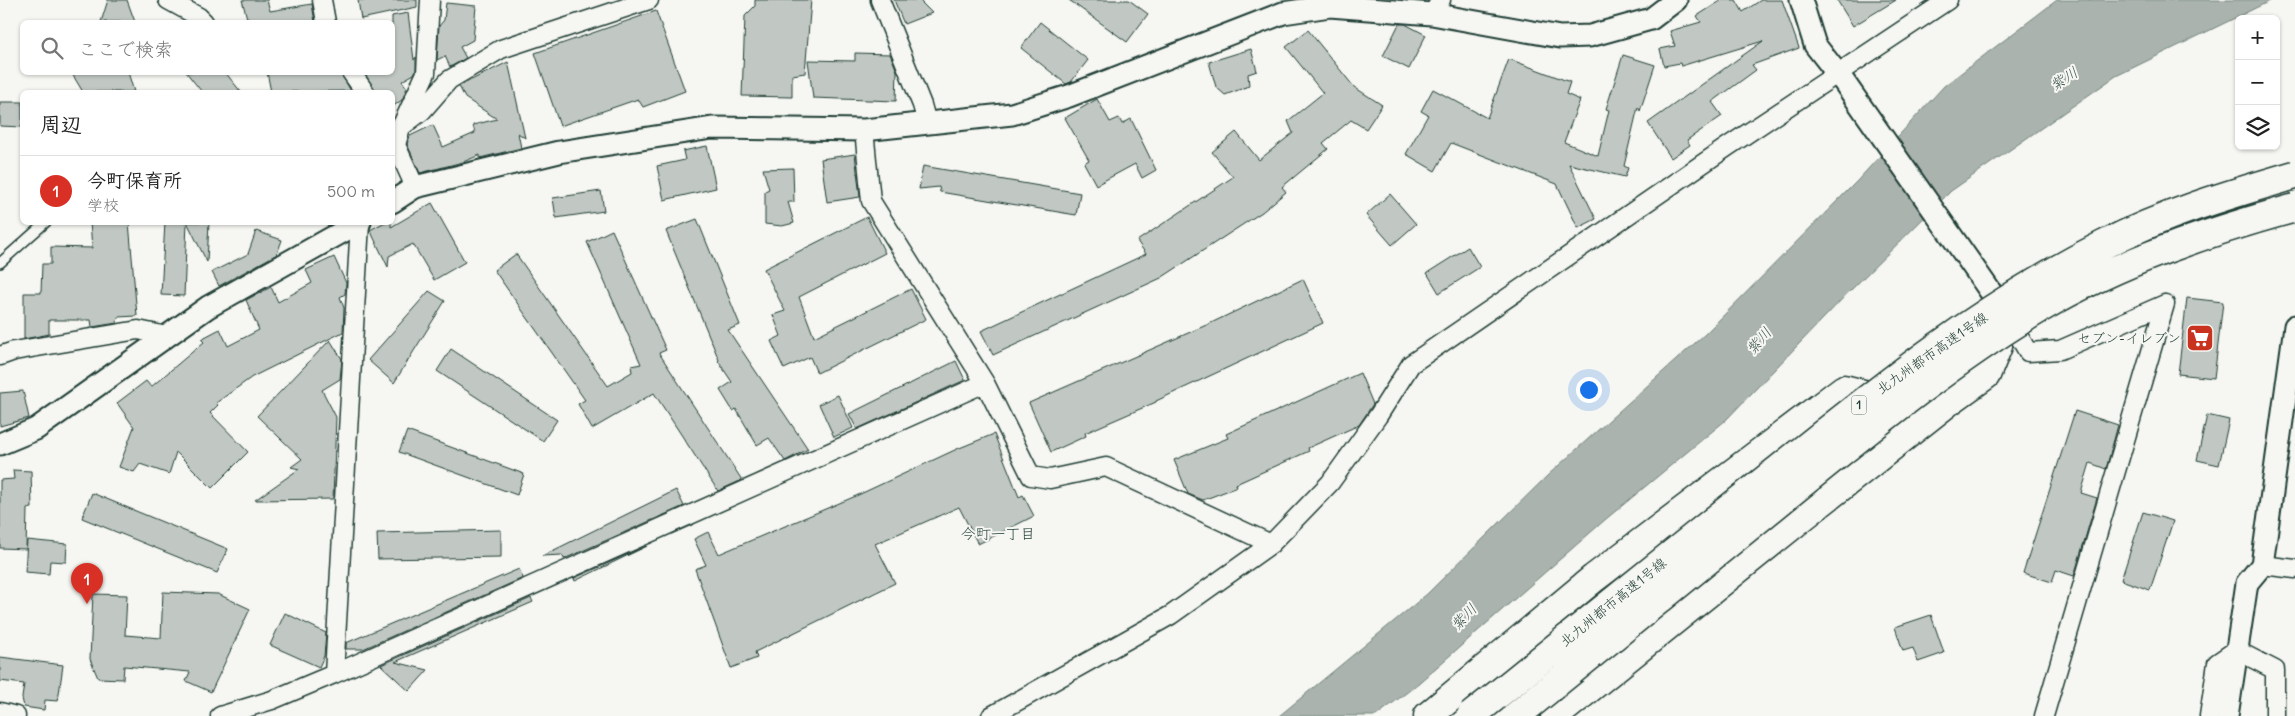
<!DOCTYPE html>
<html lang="ja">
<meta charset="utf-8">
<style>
body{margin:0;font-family:Delius,"Klee One",sans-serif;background:#f2f2f2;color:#222}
.controls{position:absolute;right:15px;top:15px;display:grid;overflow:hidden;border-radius:8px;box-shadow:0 1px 4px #0004}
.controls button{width:45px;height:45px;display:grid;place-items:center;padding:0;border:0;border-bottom:1px solid #e0e0e0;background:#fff;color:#222;font:25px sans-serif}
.you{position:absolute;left:1588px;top:389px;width:18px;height:18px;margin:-12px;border:4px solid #fff;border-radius:50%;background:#1a73e8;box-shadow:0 0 0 8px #1a73e833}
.badge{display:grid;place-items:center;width:32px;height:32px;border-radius:50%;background:#d93025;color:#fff;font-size:16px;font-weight:700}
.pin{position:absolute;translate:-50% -41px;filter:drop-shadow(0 1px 2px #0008)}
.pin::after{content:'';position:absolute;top:26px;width:18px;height:15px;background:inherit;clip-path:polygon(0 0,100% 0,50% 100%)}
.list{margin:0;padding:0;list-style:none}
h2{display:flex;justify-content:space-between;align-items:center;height:65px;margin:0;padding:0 20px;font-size:21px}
h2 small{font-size:16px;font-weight:400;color:#767676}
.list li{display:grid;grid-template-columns:32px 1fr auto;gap:15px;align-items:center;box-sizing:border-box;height:70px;padding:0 20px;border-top:1px solid #e0e0e0}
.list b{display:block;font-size:19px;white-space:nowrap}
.list p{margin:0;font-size:16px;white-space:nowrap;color:#767676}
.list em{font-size:16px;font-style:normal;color:#767676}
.icon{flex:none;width:28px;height:28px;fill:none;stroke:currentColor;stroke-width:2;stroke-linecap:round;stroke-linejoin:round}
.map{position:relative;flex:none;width:2295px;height:716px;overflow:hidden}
.search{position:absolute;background:#fff;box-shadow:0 1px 4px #0004;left:20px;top:20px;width:375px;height:55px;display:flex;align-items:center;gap:12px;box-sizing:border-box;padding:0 18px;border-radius:8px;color:#767676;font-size:19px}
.panel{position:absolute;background:#fff;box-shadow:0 1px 4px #0004;left:20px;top:90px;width:375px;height:135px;border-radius:8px}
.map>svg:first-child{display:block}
.water{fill:#aab3ae;stroke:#72847d}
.building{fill:#c1c8c3;stroke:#1f3d34}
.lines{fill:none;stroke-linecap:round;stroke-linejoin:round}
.service-casing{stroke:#1f3d34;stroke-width:12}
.minor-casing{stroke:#1f3d34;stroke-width:21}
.tertiary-casing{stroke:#1f3d34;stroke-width:25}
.motorway-casing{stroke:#1f3d34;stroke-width:31}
.service{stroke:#f6f6f2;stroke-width:9}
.minor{stroke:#f6f6f2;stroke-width:18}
.tertiary{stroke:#f6f6f2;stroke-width:21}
.motorway{stroke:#f6f6f2;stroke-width:28}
.motorway-bridge-casing{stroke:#1f3d34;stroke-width:31;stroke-linecap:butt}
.motorway-bridge{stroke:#f6f6f2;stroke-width:28}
.labels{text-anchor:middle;stroke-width:4;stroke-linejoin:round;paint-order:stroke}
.shield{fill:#f6f6f2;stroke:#60746d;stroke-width:1}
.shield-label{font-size:12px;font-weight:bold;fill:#1f3d34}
.poi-label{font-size:14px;fill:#1f3d34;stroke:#f6f6f2;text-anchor:end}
.street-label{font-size:14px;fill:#1f3d34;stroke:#f6f6f2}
.water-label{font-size:15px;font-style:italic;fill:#425a52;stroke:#f6f6f2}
.neighbourhood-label{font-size:15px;fill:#1f3d34;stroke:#f6f6f2}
</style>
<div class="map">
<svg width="2295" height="716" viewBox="0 0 2295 716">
<rect width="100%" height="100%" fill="#f6f6f2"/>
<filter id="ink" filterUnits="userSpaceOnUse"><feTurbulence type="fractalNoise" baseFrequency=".02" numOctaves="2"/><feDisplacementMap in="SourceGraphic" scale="10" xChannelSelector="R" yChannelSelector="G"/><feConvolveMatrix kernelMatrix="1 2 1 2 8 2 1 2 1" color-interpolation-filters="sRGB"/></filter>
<g filter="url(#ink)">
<!-- water -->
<path class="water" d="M2057,0H2272L2116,76L1951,191L1846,295L1726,420L1606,519L1414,687L1376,716H1279L1427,594L1548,475L1705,334L1857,181L1944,86Z"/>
<!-- building -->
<path class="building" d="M108,0H127L135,22H101Z
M242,0H267L270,11L312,4L315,22H256L247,18Z
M358,0H417V7L361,19Z
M755,0H811L805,73L792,75V97L742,96L745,16L755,6Z
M894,0H919L932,13L904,24Z
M1069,0H1129L1148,14L1127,42Z
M1722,0H1736L1743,12L1761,0H1782L1799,48L1752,65L1756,70L1712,102L1722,116L1687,140L1690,145L1671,158L1648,123L1763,41L1681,66L1680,63L1664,66L1660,49L1675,46L1670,31L1701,22L1697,16Z
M1837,0H1896L1853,26Z
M446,3L476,6L473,40L460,47L466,58L450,67L445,56L437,60L439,26L444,20Z
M656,11L685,91L643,107L638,99L560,126L535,53Z
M408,13L414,60L416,57V70L414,74L402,81L407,88L402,100L392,107V92H376L364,72H392V16Z
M1040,22L1088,60L1071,82L1066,84L1021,48Z
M1399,24H1405L1426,35L1409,69L1383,56Z
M1308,30L1354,87L1382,105L1366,129L1351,120L1323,143L1328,149L1282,187L1286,192L1262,212L1161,278L993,355L981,331L1146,254L1137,241L1233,177L1212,152L1236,132L1259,160L1293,133L1288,121L1323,93L1286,47Z
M1251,49L1257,71L1248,74L1249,86L1225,95L1216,87L1209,62Z
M855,53L890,54L897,71L896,101L813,98L808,60L855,61Z
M1623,55L1655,65L1640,111L1638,107L1624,166L1628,168L1625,177L1569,164L1596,219L1578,228L1557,184L1451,143L1435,171L1406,154L1428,115L1421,111L1433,89L1487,118L1509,59L1570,82L1566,94L1580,100L1564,142L1598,156L1609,110L1606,109Z
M508,62L525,138L518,133L521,148L480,158V155L463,162L420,173L407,144L410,136L433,125L443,147L475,133L473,125L497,119L465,98L459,86Z
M71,72H128L134,92H83Z
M186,72H225L241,92H202Z
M267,72H340L351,91L271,92Z
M1097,99L1110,122L1119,118L1122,124L1131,119L1156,170L1142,178L1135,164L1096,185L1084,163L1089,160L1065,118Z
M0,102H22V127L0,126Z
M707,146L716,188L664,200L657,166L685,160L683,151Z
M855,154L860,197L827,202L821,159Z
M923,166L1080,193L1076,215L940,192L939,187L919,189Z
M793,168L794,202H788L794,223L782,226L765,224V191L769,189L763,169Z
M601,191L604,211L556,218L553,198Z
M1390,194L1416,224L1392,245L1366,215Z
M432,203L465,262L434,280L413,244L389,256L388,267L370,230L385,222H391V227Z
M867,217L885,253L799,297L814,337L911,289L926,319L817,373L810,357L784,369L771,341L781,336L773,315L785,311L764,269Z
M697,219L740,325L728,330L808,449L785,461L769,438L757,445L736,409L733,411L720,390L732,382L718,361L719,360L666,231Z
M90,222H129L137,316L118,317L117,323L92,327L91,320H49V334L24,339V293H41L42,264H51V247L92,248Z
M165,222H187L184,296L161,295Z
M187,222H209L207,262Z
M612,230L666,350L659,353L742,480L718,491L654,393L592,429L578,404L585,400L494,270L516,254L608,386L632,372L631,366L641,364L587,242Z
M256,231L282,240L277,254L219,286L212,272L248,254Z
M1468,247L1480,267L1439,293L1427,273Z
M334,257L346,283L345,294L340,297L344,308L343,332L252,377L216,403L218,405L210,413L248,452L212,488L176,452L169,474L140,464L134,472L119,467L134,427L117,403L146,381L151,387L204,342L201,339L220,329L228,346L259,330L246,300L271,287L278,302L312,283L306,270Z
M1303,279L1323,323L1156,401V402L1085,433L1086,436L1051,452L1029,403L1211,323Z
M429,291L445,301L394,383L368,360Z
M2187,298L2223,302L2214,378L2178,374Z
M330,340L342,359L340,379L322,390L336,417L333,499L255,500L299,469L291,467L302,459L257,416Z
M451,349L557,420L543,441L437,371Z
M956,361L965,380L857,429L849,414Z
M1360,373L1373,404L1359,425L1308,448L1309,451L1236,484L1237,487L1203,500L1188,494L1174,460L1228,438L1226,434Z
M23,391L29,418L0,426V393Z
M838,395L853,428L834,437L819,404Z
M2075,411L2118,425L2106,469L2090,463L2081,493L2097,498L2074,576L2056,570L2052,582L2023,573Z
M2207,415L2229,420L2219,465L2197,460Z
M407,431L524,474L517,495L399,452Z
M994,434L1019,497L1023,495L1034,516L978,544L959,507L875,544L895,583L755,652L757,658L731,668L695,569L706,565L694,539L708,532L719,554L856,496L957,449Z
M13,470L31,471L32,508L27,509L26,549L0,548V480L14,479Z
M676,490L684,506L564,559L562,555L542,556Z
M92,493L228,549L217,573L82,518Z
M2143,512L2173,521L2150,590L2121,580Z
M501,530V557L378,559L377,533Z
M27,540L67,544L66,562L50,561L49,574L25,572Z
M647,546L575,581L574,578Z
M519,569L523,578L363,649H346V643Z
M163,592L218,594L250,609L211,692L186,681L190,672L124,666L123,679L98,678L90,659L93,594L127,595L125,635L161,638Z
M531,598L533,602L395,662L428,670L409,691L381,665Z
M285,613L326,633L324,656L319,667L270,645Z
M1931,615L1944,653L1918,662L1913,648L1903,651L1895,627Z
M0,657L63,665L58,701L45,700L44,710L24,707L22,698L24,684L0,681Z"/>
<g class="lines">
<!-- service casing -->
<g class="service-casing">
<path id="service" d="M0,263L46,222"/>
</g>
<!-- minor casing -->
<g class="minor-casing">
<path id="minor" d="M168,0L199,17L204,22
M322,0L326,22
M880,0L922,105L927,123
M1432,14L1441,0
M351,72L365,92
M392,129L401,127L422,111L449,80L501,49L649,0
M864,130L871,201L985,383L1031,476L1050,479L1106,467L1271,544
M415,187L396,145L401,127L426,73L430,0
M2008,318L2028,352L2060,350L2165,304
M0,356L14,351L138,330L167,336
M2262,565L2295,569
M334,674L360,223
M0,712L16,716
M220,716L272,700L334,674L985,383
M991,716L1171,615L1271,544L1330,483L1378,416L1411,364L1727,147L1948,0
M2044,716L2165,304
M2209,716L2217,663L2236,650L2275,670V716"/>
</g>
<!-- tertiary casing -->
<g class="tertiary-casing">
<path id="tertiary" d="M1801,0L1815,45L1844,82L1997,301
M392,202L415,187L559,152L712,128L864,130L1012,114L1069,96L1283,13L1330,6L1432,14L1560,37L1590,36L1651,19L1676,0
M0,444L36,429L208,307L360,222
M2227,716L2247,583L2262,565L2295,326"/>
</g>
<!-- motorway casing -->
<g class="motorway-casing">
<path id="motorway" d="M1428,716L1594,578L1844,389L1864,394
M1555,716L1805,515L1947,403L1986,375L1998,346"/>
</g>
<!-- service -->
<use href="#service" class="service"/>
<!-- minor -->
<use href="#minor" class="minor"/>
<!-- tertiary -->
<use href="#tertiary" class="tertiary"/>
<!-- motorway -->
<use href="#motorway" class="motorway"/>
<!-- motorway-bridge casing -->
<g class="motorway-bridge-casing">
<path id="motorway-bridge" d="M1471,716C1574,633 1676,550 1779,469C1881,387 1985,304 2103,245C2163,214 2230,194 2295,175
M1516,716C1605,643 1694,571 1783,499C1866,432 1950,362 2041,308C2119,262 2208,232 2295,208"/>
</g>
<!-- motorway-bridge -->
<use href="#motorway-bridge" class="motorway-bridge"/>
</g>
</g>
<!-- icons -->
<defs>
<g id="supermarket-square" transform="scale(1.4375)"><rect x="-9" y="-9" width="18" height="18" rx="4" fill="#c8321e" stroke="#f6f6f2"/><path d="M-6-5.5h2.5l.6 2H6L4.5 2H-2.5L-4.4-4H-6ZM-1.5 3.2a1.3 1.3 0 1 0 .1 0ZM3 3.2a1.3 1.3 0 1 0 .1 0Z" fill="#fff"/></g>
</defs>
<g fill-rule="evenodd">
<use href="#supermarket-square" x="2200" y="338"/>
</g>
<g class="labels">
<!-- shield labels -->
<rect class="shield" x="1851.5" y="395.5" width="15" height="19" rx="4"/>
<g class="shield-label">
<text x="1859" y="409">1</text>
</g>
<!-- poi labels -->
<g class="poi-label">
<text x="2181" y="343">セブン-イレブン</text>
</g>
<!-- street labels -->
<g class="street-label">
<text transform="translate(1932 353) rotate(-35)" y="5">北九州都市高速1号線</text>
<text transform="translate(1613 602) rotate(-39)" y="5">北九州都市高速1号線</text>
</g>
<!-- water labels -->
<g class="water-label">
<text transform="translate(2064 79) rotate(-33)" y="5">紫川</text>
<text transform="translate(1759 341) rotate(-49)" y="5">紫川</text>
<text transform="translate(1464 617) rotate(-46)" y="5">紫川</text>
</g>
<!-- neighbourhood labels -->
<g class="neighbourhood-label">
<text x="998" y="539">今町一丁目</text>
</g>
</g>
</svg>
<div class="controls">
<button>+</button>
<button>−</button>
<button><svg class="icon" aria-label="layers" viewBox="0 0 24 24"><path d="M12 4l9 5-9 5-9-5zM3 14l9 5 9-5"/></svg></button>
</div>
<div class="you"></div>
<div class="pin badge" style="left:87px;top:604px">1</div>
<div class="search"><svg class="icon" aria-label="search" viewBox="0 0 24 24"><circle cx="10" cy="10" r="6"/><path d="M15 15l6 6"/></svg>ここで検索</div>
<section class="panel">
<h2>周辺<small></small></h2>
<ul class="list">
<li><span class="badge">1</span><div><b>今町保育所</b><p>学校</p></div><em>500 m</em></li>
</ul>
</section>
</div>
